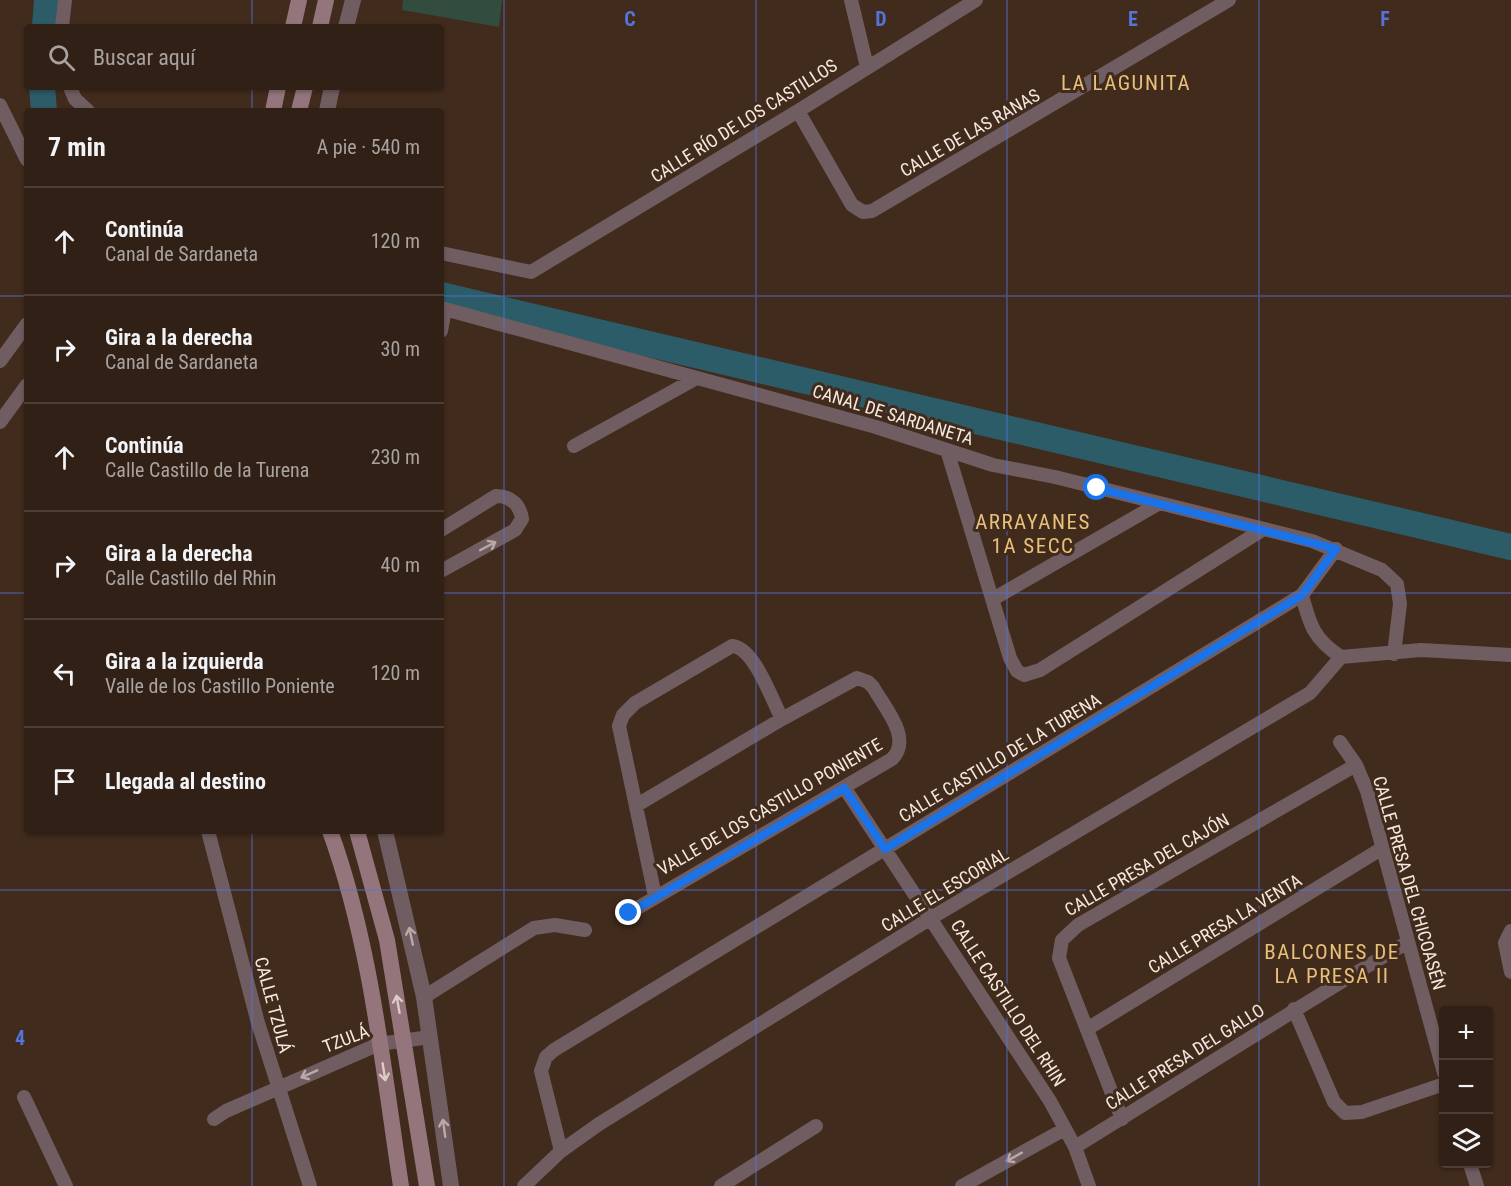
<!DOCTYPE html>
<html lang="es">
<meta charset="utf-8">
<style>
body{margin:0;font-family:"Roboto Condensed",sans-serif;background:#39281f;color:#f1f3f6}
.controls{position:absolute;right:18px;bottom:18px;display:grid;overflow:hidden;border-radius:6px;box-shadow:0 2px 4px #0004}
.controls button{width:54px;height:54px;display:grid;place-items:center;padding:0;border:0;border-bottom:2px solid #4c3e35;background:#312016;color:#f1f3f6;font:30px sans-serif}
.stop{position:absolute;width:18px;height:18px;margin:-14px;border:4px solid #1a73e8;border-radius:50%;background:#fff}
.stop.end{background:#1a73e8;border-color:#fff;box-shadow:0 2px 6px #0008}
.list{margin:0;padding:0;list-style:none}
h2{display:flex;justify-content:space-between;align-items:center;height:78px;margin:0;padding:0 24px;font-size:26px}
h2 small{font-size:20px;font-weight:400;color:#a8a3a1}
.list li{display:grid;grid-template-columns:39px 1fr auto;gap:18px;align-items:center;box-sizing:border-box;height:108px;padding:0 24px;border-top:2px solid #4c3e35}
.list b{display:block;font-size:22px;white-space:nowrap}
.list p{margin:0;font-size:20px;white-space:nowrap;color:#a8a3a1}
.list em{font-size:20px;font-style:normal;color:#a8a3a1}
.icon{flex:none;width:33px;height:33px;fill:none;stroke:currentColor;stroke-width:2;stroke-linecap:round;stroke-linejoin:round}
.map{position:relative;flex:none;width:1511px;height:1186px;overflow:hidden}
.search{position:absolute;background:#312016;box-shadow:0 2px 4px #0004;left:24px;top:24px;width:420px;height:66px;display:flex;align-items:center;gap:15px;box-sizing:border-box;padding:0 21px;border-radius:6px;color:#a8a3a1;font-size:22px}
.panel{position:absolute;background:#312016;box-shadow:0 2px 4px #0004;left:24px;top:108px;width:420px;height:726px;border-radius:6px}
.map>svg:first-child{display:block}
.garden{fill:#324d3e}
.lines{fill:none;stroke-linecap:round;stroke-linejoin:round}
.river{stroke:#2c5c68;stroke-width:26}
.minor{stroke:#705d61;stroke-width:14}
.tertiary{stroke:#705d61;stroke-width:16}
.secondary{stroke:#93757b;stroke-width:16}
.oneway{stroke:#baa9a6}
.oneway2{stroke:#ddcbc6}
.route{stroke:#1a73e8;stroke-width:8}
.grid{fill:none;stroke:#5374da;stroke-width:1.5;stroke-opacity:0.55}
.labels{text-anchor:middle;stroke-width:6;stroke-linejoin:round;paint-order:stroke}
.street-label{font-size:18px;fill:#f6e8df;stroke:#412b1d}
.quarter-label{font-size:21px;letter-spacing:1.5px;fill:#e9c07a;stroke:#412b1d}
.grid-label{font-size:20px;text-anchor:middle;font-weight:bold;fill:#5374da;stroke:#412b1d;stroke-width:6;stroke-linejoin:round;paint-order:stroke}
</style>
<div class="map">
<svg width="1511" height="1186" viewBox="0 0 1511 1186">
<rect width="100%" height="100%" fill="#412b1d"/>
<!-- garden -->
<path class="garden" d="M403,0H502L499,27L402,10Z"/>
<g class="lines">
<!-- river -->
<path class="river" d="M45,27L47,0
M42,87L44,111
M441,295L1511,547"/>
<!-- minor -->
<path class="minor" d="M851,0L867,67
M62,27L65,0
M70,87L75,99L88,111
M0,105L27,160
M798,111L852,205L863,212L872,211L1229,0
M441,253L531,272L798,111L976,0
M441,308L876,427L993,465L1055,477L1312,541L1382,570L1397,584L1400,604L1394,654
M441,331L445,309
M0,361L27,324
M0,422L27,385
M574,446L695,379
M947,450L1010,658L1017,671L1024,675L1040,670L1262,530
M441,530L496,496C511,496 520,505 522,519L515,530L441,571
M1336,549L1302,595C1310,626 1314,639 1341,657
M993,599L1158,504
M1340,742L1356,765L1367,791L1444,1073
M844,787L1050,1101L1075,1147L1089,1186
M208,831L258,1023L310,1186
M655,896L619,726L623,715L635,703L732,646C754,647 772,700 782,719
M629,913L892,759C913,738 884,707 873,687L868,682L857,678L782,719L637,805
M1511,931L1505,943L1511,972
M424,997L534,928L555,925L585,930
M1294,1009L1334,1102L1345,1113L1362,1112L1444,1084
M1087,1029L1381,849
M24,1097L66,1186
M214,1119L226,1111L379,1044L430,1037
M1122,1119L1059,958L1062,940L1078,925L1356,765
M1075,1147C1186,1079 1295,1008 1408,942
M561,1151L541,1071L546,1057L554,1050L1302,595
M1470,1164L1477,1186
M524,1186L561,1151L599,1124L931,918L1310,693L1341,657L1421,650L1511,655
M721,1186L816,1126
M962,1186L1065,1129"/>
<!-- tertiary -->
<path class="tertiary" d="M346,27L353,0
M327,111L332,87
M385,831L424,997L451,1186"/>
<!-- secondary -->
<path class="secondary" d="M293,27L299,0
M320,27L326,0
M273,111L278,87
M299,111L305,87
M330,831C371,944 383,1068 401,1186
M357,831L387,940L427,1186"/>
</g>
<!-- one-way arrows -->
<defs><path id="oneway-shaft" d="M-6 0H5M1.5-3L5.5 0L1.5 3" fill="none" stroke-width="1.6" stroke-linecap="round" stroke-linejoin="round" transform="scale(1.5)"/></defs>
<g class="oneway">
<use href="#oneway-shaft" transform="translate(488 546) rotate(-28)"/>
<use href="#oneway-shaft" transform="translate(411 936) rotate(-102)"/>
<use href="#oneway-shaft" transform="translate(309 1074) rotate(156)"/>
<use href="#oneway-shaft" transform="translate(444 1128) rotate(-98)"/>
<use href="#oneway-shaft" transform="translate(1014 1157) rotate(151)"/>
</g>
<g class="oneway2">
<use href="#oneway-shaft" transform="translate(398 1004) rotate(-100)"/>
<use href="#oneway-shaft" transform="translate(384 1072) rotate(81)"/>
</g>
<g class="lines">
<!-- route -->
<path class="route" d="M629,913L844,788L885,849L1302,595L1336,549L1097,488"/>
</g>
<!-- grid -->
<path class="grid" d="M252,0V27M504,0V1186M756,0V1186M1007,0V1186M1259,0V1186M252,87V111M0,296H27M441,296H1511M0,593H27M441,593H1511M252,831V1186M0,890H1511"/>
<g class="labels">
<!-- street labels -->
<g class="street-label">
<text transform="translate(744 121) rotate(-32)" y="6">CALLE RÍO DE LOS CASTILLOS</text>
<text transform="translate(970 133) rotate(-30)" y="6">CALLE DE LAS RANAS</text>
<text transform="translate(893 415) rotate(17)" y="6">CANAL DE SARDANETA</text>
<text transform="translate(1000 758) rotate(-31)" y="6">CALLE CASTILLO DE LA TURENA</text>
<text transform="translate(770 807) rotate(-30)" y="6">VALLE DE LOS CASTILLO PONIENTE</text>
<text transform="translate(1147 865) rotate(-30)" y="6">CALLE PRESA DEL CAJÓN</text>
<text transform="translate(1409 883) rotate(74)" y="6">CALLE PRESA DEL CHICOASÉN</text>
<text transform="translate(945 890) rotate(-31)" y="6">CALLE EL ESCORIAL</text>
<text transform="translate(1225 924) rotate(-31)" y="6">CALLE PRESA LA VENTA</text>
<text transform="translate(1008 1003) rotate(57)" y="6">CALLE CASTILLO DEL RHIN</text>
<text transform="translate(273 1005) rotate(75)" y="6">CALLE TZULÁ</text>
<text transform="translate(346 1039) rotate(-21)" y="6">TZULÁ</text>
<text transform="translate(1185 1057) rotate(-32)" y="6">CALLE PRESA DEL GALLO</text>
</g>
<!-- quarter labels -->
<g class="quarter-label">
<text x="1126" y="90">LA LAGUNITA</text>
<text x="1033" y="529">ARRAYANES<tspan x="1033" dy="24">1A SECC</tspan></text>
<text x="1332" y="959">BALCONES DE<tspan x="1332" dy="24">LA PRESA II</tspan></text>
</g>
</g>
<g class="grid-label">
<text x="630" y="26">C</text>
<text x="881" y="26">D</text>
<text x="1133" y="26">E</text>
<text x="1385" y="26">F</text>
<text x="20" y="1045">4</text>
</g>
</svg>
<div class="controls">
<button>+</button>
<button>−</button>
<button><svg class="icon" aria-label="layers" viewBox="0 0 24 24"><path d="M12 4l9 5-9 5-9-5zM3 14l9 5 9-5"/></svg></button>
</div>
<div class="stop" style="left:1097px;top:488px"></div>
<div class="stop end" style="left:629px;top:913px"></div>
<div class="search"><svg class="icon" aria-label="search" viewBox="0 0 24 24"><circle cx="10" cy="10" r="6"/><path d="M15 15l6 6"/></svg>Buscar aquí</div>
<section class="panel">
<h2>7 min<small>A pie · 540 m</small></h2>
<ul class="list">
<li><svg class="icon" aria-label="ahead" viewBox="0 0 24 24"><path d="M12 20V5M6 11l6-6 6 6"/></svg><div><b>Continúa</b><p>Canal de Sardaneta</p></div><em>120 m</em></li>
<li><svg class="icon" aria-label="right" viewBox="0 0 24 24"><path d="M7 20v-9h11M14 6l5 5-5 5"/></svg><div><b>Gira a la derecha</b><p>Canal de Sardaneta</p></div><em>30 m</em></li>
<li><svg class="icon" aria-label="ahead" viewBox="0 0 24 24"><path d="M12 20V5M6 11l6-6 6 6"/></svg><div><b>Continúa</b><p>Calle Castillo de la Turena</p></div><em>230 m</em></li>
<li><svg class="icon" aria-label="right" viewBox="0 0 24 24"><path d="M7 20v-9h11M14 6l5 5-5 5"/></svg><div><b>Gira a la derecha</b><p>Calle Castillo del Rhin</p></div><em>40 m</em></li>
<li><svg class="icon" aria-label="left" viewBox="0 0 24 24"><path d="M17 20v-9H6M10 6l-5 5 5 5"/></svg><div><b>Gira a la izquierda</b><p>Valle de los Castillo Poniente</p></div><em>120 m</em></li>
<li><svg class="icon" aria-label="arrive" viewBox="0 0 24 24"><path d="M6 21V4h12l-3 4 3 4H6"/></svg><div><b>Llegada al destino</b></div></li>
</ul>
</section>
</div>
